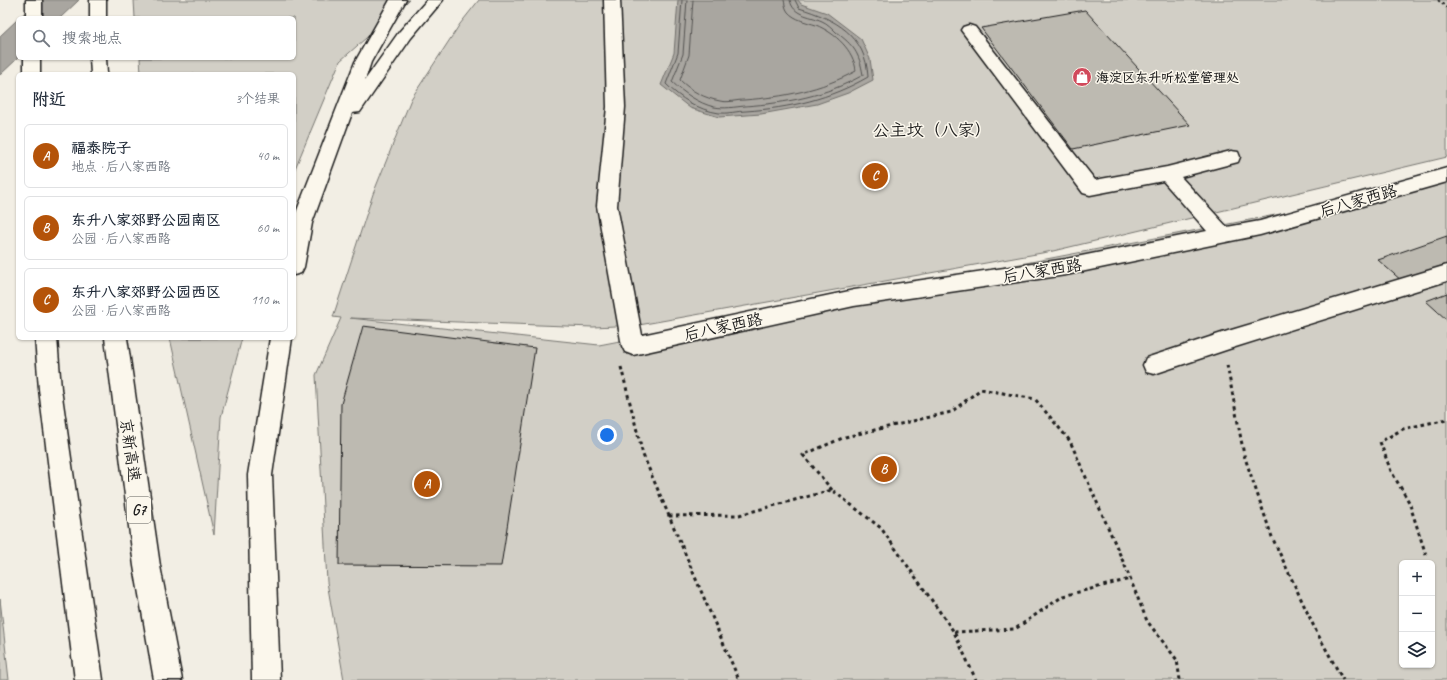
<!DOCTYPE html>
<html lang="zh">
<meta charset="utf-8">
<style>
body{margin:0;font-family:Caveat,"LXGW WenKai TC",sans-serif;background:#f2f2f3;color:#1f2937}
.controls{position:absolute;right:12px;bottom:12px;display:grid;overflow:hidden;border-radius:6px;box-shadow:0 1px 3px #0004}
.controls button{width:36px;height:36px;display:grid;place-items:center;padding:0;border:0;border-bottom:1px solid #e0e1e3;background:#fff;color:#1f2937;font:20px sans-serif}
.you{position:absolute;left:607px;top:435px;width:14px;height:14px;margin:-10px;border:3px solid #fff;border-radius:50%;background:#1a73e8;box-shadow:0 0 0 6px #1a73e833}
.badge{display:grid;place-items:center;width:26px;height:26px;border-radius:50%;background:#b45309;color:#fff;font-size:13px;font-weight:700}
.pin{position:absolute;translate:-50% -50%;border:2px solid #fff;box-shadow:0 1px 4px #0006}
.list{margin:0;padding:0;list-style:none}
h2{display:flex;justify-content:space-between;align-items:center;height:52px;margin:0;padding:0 16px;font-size:17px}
h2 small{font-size:13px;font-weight:400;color:#747a83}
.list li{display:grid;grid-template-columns:26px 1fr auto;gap:12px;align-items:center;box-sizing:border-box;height:64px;margin:0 8px 8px;padding:0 8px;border:1px solid #e0e1e3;border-radius:6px}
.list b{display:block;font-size:15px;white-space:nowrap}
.list p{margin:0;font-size:13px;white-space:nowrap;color:#747a83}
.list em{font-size:13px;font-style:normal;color:#747a83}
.icon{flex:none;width:22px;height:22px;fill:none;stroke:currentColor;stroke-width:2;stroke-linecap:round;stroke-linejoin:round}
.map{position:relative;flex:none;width:1447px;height:680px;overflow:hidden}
.search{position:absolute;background:#fff;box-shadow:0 1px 3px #0004;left:16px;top:16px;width:280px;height:44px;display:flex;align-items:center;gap:10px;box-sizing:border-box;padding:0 14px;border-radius:6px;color:#747a83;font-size:15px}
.panel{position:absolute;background:#fff;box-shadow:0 1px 3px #0004;left:16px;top:72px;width:280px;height:268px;border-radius:6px}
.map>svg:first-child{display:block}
.green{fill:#d2cfc6;stroke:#777671;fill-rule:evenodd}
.water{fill:#a9a6a0;stroke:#716f6b}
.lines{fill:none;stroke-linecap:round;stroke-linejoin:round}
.shore{stroke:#545351;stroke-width:1}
.building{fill:#bdbab1;stroke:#1c1c1c}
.minor-casing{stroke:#1c1c1c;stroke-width:3}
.highway-casing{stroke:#1c1c1c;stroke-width:3}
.path-far1{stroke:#1c1c1c;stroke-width:2;stroke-dasharray:2.5 2.5;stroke-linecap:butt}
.path{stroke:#1c1c1c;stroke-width:3;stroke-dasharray:3.5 3.5;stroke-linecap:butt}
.minor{fill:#fbf7ec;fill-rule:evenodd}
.highway{fill:#fbf7ec;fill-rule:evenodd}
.labels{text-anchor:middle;stroke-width:3;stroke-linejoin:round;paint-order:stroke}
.far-poi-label{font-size:13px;font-weight:bold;fill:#1c1c1c;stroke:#fbf7ec;text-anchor:start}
.shield{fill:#fbf7ec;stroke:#5f5e5a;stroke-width:1}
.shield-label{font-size:15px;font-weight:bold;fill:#1c1c1c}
.street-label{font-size:16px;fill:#1c1c1c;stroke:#fbf7ec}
.neighbourhood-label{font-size:17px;fill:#1c1c1c;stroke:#fbf7ec}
</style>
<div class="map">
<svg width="1447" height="680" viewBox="0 0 1447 680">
<rect width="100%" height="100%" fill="#f2eee4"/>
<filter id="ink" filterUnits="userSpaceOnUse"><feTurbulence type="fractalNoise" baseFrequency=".025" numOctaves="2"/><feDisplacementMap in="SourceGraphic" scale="8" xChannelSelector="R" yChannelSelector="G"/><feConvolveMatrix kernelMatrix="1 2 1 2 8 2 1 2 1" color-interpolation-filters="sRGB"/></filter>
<g filter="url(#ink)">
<!-- green -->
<path class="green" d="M134,0H409L340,61L294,171V74H141L140,58H294V18H135Z
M479,0H1447V157L1053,251L639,325L593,327L350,318L599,345L1447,182V680H344L327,582L316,375L341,318L333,317L373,194L411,99L460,24ZM1402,563H1432V665H1402Z
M170,338H242L221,417L214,535Z
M0,599L9,680H0Z"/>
<!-- water -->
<path class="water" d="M39,0H79L60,18H19Z
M678,0H798L801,4L827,13L861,39L870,59L873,80L848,93L817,104L761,114L719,117L690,108L661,85L674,53Z
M18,19V58L0,75V36Z"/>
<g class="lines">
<!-- shore -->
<path class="shore" d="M682,0L678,53L666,84C680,98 698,110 719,113C728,114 737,111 746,111C790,108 830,99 868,77C866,35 835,19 799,8L795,0
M687,0L683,54L672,82C684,93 698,103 714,107C725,109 734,107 745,106C787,103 826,96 863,75C859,52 854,46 836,32C832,28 827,23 822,21C809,15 793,16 790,0
M693,0L689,55L680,80C691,91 704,98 720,101C728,103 736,100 744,100C784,97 821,90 856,71C854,50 835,33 816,25C807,22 795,20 788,12C785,8 785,4 784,0"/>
</g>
<!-- building -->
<path class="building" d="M1085,10L1190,125L1073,149L981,28Z
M1447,236V265L1402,281L1378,260Z
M1447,293V320L1426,301Z
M363,326L535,348L501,566L339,565L341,404Z"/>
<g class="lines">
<!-- minor casing -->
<g class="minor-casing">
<path id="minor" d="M604,0H620L625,107L617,206L642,335L854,290L1066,259L1207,231L1163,181L1090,195L1083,193L961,30L963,27L969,25L975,27L1095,180L1167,167L1231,151L1238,152L1240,157L1238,162L1181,177L1227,227L1260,221L1447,168V182L1260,235L1066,275L854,306L633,355L625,352L622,346L597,206L607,107Z
M1447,265V281L1229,349L1154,374L1146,372L1143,365L1146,358L1228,331Z"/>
</g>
<!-- highway casing -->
<g class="highway-casing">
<path id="highway" d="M26,0H42V18H26Z
M90,0H106V18H90Z
M390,0H406L371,62L365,80L399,32L427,0H443L411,38L360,112L352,113L312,223L304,267L301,273L294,275V218L355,62Z
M24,58H40V74H24Z
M90,58H106L107,74H91Z
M35,338H57L61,389L103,680H75L39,389Z
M105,338H127L160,566L182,680H154L134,566Z
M270,338H292L272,475L280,680H252L248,475Z"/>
</g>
<!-- path-far1 -->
<path class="path-far1" d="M1438,0L1447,8"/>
<!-- path -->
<path class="path" d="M1227,365L1244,455L1272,537L1316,631L1343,680
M621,367L643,455L739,680
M832,490L803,455L845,437L951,412L981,389L1035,399L1070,441L1125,566L1147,621L1177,660L1180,680
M669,516L739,515L832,490L881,528L954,632L976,680
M1426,555L1409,502L1391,471L1380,442L1403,429L1447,419
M954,632L1015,629L1063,596L1130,579"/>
<!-- minor -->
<use href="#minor" class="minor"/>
<!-- highway -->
<use href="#highway" class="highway"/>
</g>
</g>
<!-- icons -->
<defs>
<g id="shop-disc" transform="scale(1)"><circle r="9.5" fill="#d1495b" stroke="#fbf7ec"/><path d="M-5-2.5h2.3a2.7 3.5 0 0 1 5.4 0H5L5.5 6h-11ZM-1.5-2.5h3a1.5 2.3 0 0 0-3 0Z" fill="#fff"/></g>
</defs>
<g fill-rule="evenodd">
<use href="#shop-disc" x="1082" y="77"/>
</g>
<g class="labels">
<!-- far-poi labels -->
<g class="far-poi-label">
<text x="1096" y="82">海淀区东升听松堂管理处</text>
</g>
<!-- shield labels -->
<rect class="shield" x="127" y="497" width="24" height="26" rx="3"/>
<g class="shield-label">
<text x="139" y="515">G7</text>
</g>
<!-- street labels -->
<g class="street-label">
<text transform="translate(1358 200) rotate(-16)" y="6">后八家西路</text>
<text transform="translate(1042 270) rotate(-9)" y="6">后八家西路</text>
<text transform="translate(723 326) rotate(-12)" y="6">后八家西路</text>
<text transform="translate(131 450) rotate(82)" y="6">京新高速</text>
</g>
<!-- neighbourhood labels -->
<g class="neighbourhood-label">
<text x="932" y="136">公主坟（八家）</text>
</g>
</g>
</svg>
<div class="controls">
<button>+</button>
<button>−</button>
<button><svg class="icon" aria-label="layers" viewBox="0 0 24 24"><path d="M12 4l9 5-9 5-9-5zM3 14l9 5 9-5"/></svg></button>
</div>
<div class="you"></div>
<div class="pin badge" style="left:427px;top:484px">A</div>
<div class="pin badge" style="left:884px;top:469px">B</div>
<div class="pin badge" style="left:875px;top:176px">C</div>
<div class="search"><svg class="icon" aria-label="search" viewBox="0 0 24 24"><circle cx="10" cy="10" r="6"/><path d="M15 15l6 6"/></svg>搜索地点</div>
<section class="panel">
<h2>附近<small>3个结果</small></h2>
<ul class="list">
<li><span class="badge">A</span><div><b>福泰院子</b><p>地点 · 后八家西路</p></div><em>40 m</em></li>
<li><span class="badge">B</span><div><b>东升八家郊野公园南区</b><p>公园 · 后八家西路</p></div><em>60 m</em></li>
<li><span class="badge">C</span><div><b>东升八家郊野公园西区</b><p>公园 · 后八家西路</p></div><em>110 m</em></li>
</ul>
</section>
</div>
